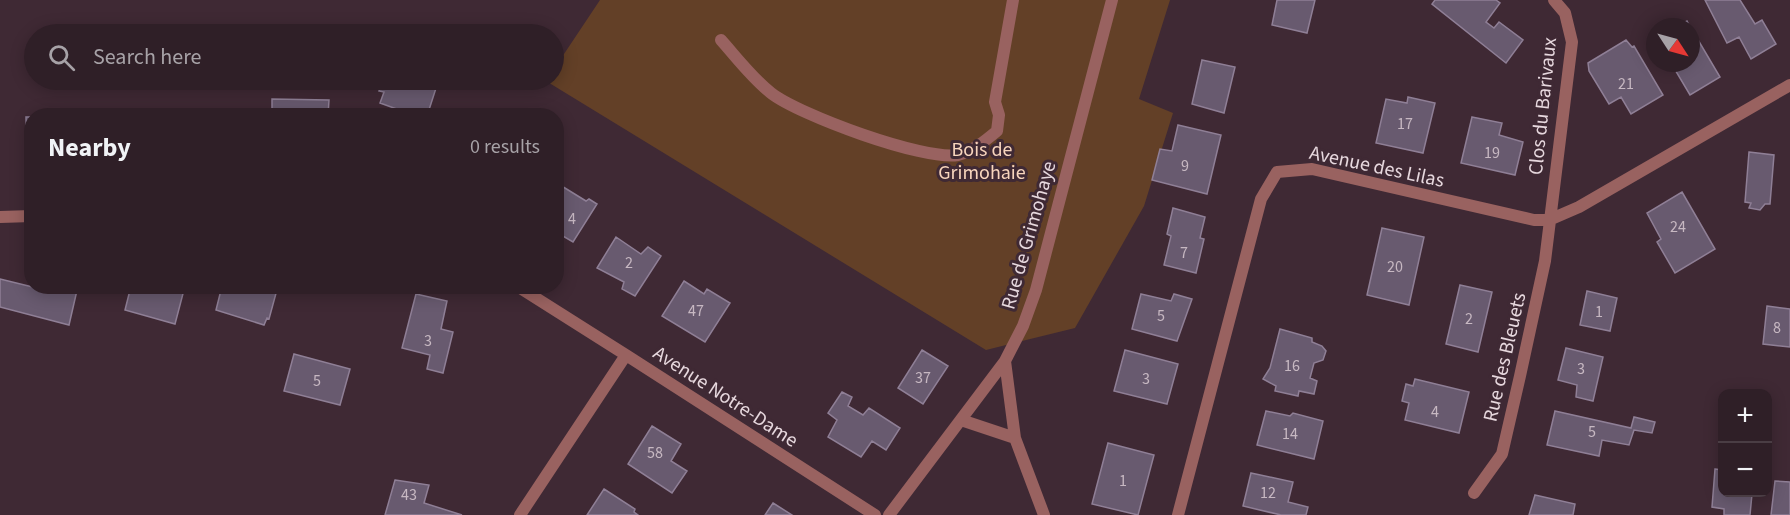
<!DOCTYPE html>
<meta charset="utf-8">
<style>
body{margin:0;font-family:"Source Sans 3",sans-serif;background:#37272f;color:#f1f3f6}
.controls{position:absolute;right:18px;bottom:18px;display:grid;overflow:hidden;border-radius:12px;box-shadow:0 3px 15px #0003}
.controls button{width:54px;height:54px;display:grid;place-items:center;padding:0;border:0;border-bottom:2px solid #4a3d44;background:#2f1f27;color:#f1f3f6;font:30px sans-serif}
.compass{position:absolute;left:1646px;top:18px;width:54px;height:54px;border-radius:50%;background:#2f1f27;box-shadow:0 3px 15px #0003;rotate:126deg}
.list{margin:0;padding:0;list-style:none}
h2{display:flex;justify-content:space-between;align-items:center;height:78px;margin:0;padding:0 24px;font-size:26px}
h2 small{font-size:20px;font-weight:400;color:#a7a2a7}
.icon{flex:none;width:33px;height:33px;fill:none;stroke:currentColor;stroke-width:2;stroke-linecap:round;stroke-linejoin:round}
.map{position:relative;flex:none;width:1790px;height:515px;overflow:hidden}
.search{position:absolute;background:#2f1f27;box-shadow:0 3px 15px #0003;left:24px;top:24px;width:540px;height:66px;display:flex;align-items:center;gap:15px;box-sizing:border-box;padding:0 21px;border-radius:33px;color:#a7a2a7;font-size:22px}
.panel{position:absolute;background:#2f1f27;box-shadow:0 3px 15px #0003;left:24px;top:108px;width:540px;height:186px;border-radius:24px}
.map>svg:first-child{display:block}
.green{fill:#634027}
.building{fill:#685a6f;stroke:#8f7f96;stroke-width:1.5}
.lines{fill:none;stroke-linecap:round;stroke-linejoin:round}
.street{stroke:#996260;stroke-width:12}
.labels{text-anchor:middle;stroke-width:6;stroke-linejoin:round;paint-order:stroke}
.number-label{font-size:16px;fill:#c7b8c2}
.street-label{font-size:20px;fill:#e7d8de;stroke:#3f2934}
.park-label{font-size:20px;fill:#f8d5bd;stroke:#3f2934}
</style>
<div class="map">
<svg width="1790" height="515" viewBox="0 0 1790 515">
<rect width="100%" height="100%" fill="#3f2934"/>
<!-- green -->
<path class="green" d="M600,0H1170L1139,99L1173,113L1144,206L1075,328L986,350L546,81L554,80V69Z"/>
<!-- building -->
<path class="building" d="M1277,0H1315L1307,33L1272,25Z
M1435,0H1496L1500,3L1486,22L1494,28L1499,22L1523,40L1506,63L1432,4Z
M1705,0H1740L1755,24L1762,20L1776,44L1751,59L1739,37L1727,43Z
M1687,21L1690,27H1676Z
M1691,28L1720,77L1690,95L1671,63H1691Z
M1626,40L1632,47L1634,46L1663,95L1631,114L1621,97L1609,104L1589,71L1588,63Z
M1202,60L1235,67L1224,113L1192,104Z
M383,80H430L438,82L427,116H416L380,103L384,92L379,91Z
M1408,97L1435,103L1423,153L1376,143L1386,99L1407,103Z
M272,99L329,100L328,116H272Z
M145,109H156V116H145Z
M237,109L238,116H191L214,114L215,110Z
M26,117H32V162H27Z
M1472,117L1502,123L1499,135L1523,142L1515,175L1461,163Z
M1178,125L1221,135L1207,194L1152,180L1160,149L1172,151Z
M1749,152L1774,155L1770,204H1765L1760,210L1749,208L1751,203L1745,202Z
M560,185L586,201L589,199L597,204L573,242L556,232V191Z
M1682,192L1715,249L1675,273L1657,242L1661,239L1647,213Z
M1173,208L1205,217L1200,238L1204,239L1196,273L1164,265L1171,236L1167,234Z
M1382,228L1424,237L1409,305L1367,295Z
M616,237L641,254L648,247L661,256L635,296L622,289L624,282L597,268Z
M0,279L49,291L50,286H78L69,325L0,307Z
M684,281L704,294L707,289L730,303L705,342L662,316Z
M1460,285L1492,292L1478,352L1446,344Z
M131,286H185L175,324L125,310Z
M222,286H278L269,319L267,318L264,325L216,310Z
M1587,291L1617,298L1610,331L1580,325Z
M416,294L447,301L441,329L453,332L443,373L427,369L430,355L402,348Z
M1141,294L1171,301L1174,294L1192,299L1177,341L1132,329Z
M1767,306L1790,309V347L1763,344Z
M1280,329L1312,338V342L1322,346L1326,351L1323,360L1314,363L1310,378L1317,381L1314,394L1299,391L1298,396L1275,391L1276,386L1263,379L1270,368Z
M1566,348L1603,357L1593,401L1576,397L1577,385L1558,380Z
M922,350L948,366L923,404L898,388Z
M1125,350L1178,364L1167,404L1114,391Z
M294,354L350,369L340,405L284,391Z
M1415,379L1469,392L1459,433L1405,420L1409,403L1402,401L1406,384L1413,386Z
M842,392L852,397L848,406L863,415L869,408L900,428L886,450L872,441L861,457L828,437L837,420L828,413Z
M1266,411L1290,416L1293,413L1323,421L1314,459L1257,445Z
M1555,411L1631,428L1634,417L1655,422L1652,433L1634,430L1629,445L1602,440L1599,456L1547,445Z
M652,426L681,444L671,461L687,471L672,493L628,464Z
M1108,443L1154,455L1138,515L1092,504Z
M1715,469L1722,470V492L1752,494L1750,515H1724V509L1712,507Z
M1251,473L1293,482L1288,502L1308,507L1306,515H1281L1243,506Z
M395,480L429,485L424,503L462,515H385Z
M1775,481L1790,482V515H1771Z
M604,489L635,509L634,512L638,515H587Z
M1535,495L1575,504L1573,515H1529Z
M773,503L792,515H765Z"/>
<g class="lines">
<!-- street -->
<path class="street" d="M721,40C737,58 752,78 771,93C799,115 924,161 958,155C973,151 985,141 997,131L999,115L995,102L1013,0
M0,217L32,216
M517,286L626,355
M961,420L1015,438L1005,361
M1015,438L1044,515
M1474,493L1502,454L1520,376L1545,261L1572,42L1565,13L1554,0
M520,515L626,355L875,515
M889,515L1005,361L1023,326L1036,290L1112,0
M1178,515L1261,199L1277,172L1312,169L1534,220H1549L1579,207L1790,85"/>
</g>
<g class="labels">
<!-- number labels -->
<g class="number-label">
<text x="1626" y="89">21</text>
<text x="1405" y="129">17</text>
<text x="1492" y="158">19</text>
<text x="1185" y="171">9</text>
<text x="572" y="224">4</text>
<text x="1678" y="232">24</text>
<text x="1184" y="258">7</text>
<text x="629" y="268">2</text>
<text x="1395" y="272">20</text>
<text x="696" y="316">47</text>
<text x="1599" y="317">1</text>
<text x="1161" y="321">5</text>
<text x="1469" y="324">2</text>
<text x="1777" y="333">8</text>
<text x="428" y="346">3</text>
<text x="1292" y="371">16</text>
<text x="1581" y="374">3</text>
<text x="923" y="383">37</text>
<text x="1146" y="384">3</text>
<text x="317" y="386">5</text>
<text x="1435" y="417">4</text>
<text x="1592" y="437">5</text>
<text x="1290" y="439">14</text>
<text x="655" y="458">58</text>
<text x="1123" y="486">1</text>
<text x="1268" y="498">12</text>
<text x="409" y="500">43</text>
</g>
<!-- street labels -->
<g class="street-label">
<text transform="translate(1542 106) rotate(-84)" y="7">Clos du Barivaux</text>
<text transform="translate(1377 166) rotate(12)" y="7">Avenue des Lilas</text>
<text transform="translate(1028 235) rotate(-74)" y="7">Rue de Grimohaye</text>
<text transform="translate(1504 357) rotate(-77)" y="7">Rue des Bleuets</text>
<text transform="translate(726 396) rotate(33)" y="7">Avenue Notre-Dame</text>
</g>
<!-- park labels -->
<g class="park-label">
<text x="982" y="156">Bois de<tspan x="982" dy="23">Grimohaie</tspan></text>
</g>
</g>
</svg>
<div class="controls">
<button>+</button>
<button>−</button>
</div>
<svg class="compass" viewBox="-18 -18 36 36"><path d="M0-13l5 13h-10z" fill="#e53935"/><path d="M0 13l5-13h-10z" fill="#a7a2a7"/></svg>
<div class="search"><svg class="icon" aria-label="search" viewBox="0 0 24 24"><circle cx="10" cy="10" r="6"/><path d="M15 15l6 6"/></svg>Search here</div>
<section class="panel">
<h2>Nearby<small>0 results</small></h2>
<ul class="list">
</ul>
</section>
</div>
